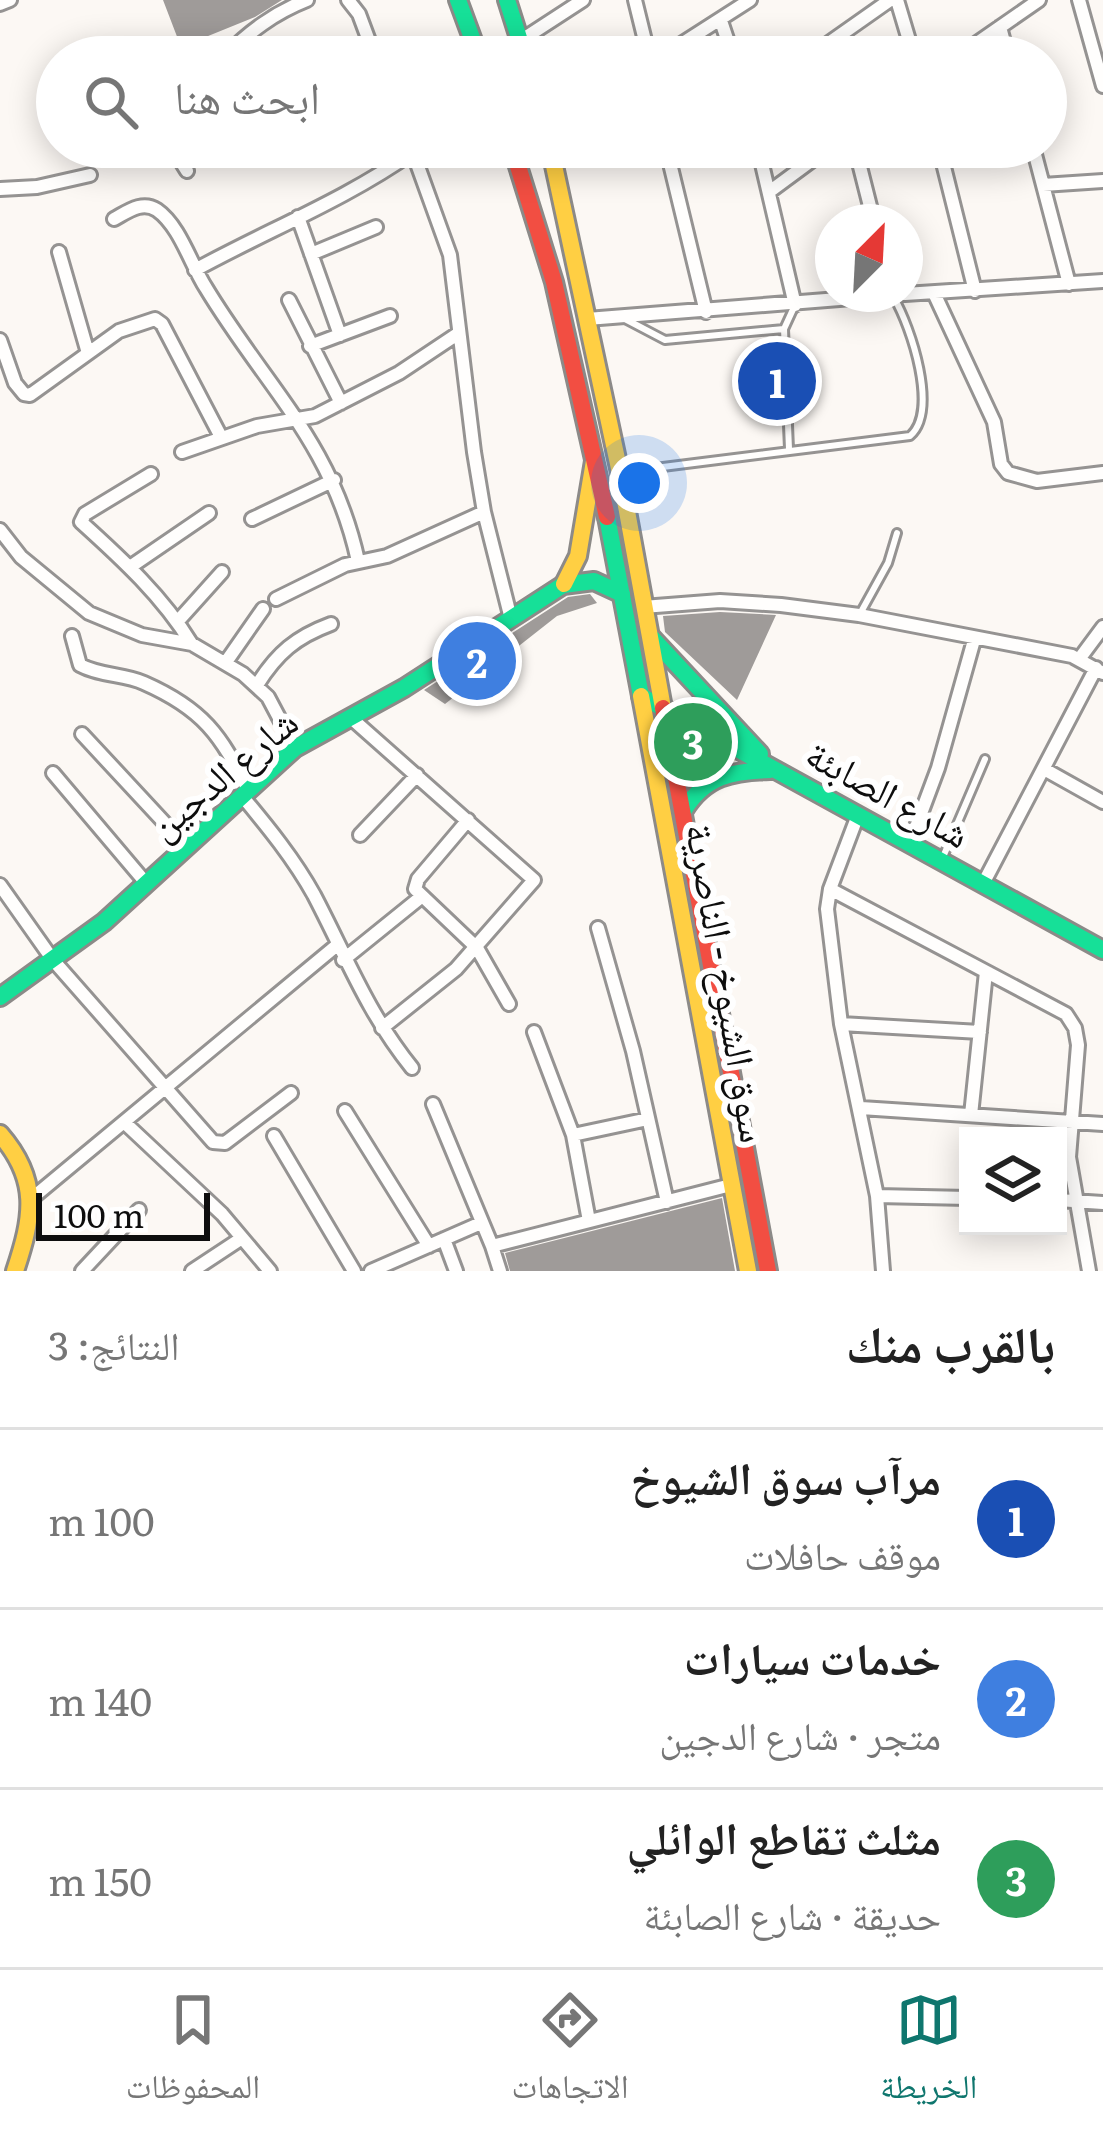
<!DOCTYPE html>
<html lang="ar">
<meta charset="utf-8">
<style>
body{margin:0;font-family:Literata,"Noto Naskh Arabic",serif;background:#f6f6f6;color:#222;direction:rtl}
.controls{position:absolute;right:36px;bottom:36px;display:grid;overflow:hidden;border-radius:0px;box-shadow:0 6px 30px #0003}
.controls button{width:108px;height:108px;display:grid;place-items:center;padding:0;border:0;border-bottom:3px solid #e0e0e0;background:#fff;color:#222;font:60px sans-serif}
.compass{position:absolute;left:815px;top:204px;width:108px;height:108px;border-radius:50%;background:#fff;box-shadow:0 6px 30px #0003;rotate:24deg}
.scale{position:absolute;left:36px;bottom:30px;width:174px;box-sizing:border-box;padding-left:12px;border:6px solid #0e0e0e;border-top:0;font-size:33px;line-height:42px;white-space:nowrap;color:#0e0e0e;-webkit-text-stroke:9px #fff;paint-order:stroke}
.you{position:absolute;left:639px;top:483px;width:42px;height:42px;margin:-30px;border:9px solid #fff;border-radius:50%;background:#1a73e8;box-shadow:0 0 0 18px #1a73e833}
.badge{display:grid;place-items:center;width:78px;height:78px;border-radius:50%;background:#0f766e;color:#fff;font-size:39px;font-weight:700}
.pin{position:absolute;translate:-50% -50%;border:6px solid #fff;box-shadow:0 3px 12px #0006}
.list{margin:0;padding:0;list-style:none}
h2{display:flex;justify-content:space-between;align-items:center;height:156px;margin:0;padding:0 48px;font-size:51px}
h2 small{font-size:39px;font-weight:400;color:#767676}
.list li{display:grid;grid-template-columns:78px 1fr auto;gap:36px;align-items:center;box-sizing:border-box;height:180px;padding:0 48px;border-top:3px solid #e0e0e0}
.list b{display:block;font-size:45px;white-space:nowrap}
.list p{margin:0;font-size:39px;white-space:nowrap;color:#767676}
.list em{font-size:39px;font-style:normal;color:#767676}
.icon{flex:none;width:66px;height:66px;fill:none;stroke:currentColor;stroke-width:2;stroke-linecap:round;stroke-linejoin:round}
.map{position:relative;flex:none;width:1103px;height:1271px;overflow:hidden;direction:ltr}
.search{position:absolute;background:#fff;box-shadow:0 6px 30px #0003;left:36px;right:36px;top:36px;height:132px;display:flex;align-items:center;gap:30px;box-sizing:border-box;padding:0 42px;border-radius:66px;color:#767676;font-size:45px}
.sheet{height:696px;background:#fff}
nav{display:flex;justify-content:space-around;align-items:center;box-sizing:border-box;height:168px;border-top:3px solid #e0e0e0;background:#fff;font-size:33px;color:#767676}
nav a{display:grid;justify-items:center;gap:6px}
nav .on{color:#0f766e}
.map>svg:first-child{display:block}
.green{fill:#edf1d2}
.building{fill:#9f9b99}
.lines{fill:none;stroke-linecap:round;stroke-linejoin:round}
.lane-casing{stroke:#959392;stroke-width:12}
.street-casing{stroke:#959392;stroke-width:18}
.fast-casing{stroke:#8c8a88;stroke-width:22}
.slow-casing{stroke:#8c8a88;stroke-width:22}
.jam-casing{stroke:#8c8a88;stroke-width:22}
.lane{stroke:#fffefd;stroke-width:6}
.street{stroke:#fffefd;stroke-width:12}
.fast{stroke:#16e098;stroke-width:16}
.slow{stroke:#ffcf43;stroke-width:16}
.jam{stroke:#f24e42;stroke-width:16}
.labels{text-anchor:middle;stroke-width:12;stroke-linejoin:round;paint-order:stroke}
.street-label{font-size:39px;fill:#0e0e0e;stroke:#fff}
</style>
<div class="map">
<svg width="1103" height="1271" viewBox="0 0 1103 1271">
<rect width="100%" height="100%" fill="#fcf8f4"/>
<!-- green -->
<path class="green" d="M675,723L742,761H726L681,776Z"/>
<!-- building -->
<path class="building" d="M163,0H282L255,17L181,47Z
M590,594L597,603L557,616L445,704L424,690L568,597Z
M720,612L776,615L737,700L665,632L663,616Z
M722,1198L735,1271H510L505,1253Z"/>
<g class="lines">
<!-- lane casing -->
<g class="lane-casing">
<path id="lane" d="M625,319L665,340L784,329
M789,449L784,329L795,305
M623,472L910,436C939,411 911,327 894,298
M861,612L888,563L897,533
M943,857L985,759"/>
</g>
<!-- street casing -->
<g class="street-casing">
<path id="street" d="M348,0L359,14L375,57
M635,0L649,57
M897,0L914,57
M1079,0L1103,86
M0,4L10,0
M721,21L733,57
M1000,27L1008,57
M520,41L583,0
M224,57C249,32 274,13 307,0
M661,57L750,0
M809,57L890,0
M957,57L1039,0
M172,147L187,171
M411,147L450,255L474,452L484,512L510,615
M666,147L706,312
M758,147L795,305
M855,147L874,222
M939,147L975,291
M1033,147L1069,284
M1043,185L1103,181
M0,189L37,187L90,175
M769,192L830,147
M298,217L340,335
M114,219C127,212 142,200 157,210C180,226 191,265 206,288C265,386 332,442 358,561
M59,252L88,353
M311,254L376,227
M195,270C268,230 345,200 413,152
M934,293L994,422L1001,464L1008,473L1037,481L1103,473
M905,294L1103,281
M289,300L341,403
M587,319L902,294
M0,340L15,383L24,394L30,395L119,331L155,319L162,324L221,437
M310,346L390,316
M182,452L257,426L315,416L399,373L459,333
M151,474L85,514L81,522C122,559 163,597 191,643
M252,519L334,480
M0,530L21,557L89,613L142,635L192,644L243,674L268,697L295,748
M130,567L209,513
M276,599L345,565L387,556L484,512
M643,607L720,601L781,605L859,615L1072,656L1103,673
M178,621L222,572
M72,636L80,665C100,676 124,674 144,683C203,709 221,735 248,790
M1080,658L1103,627
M226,662L263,609
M257,685C277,653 296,637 331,624
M350,717L534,880L456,969L382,1028
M82,734L186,846
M1044,769L1103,802
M53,773L146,883
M242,796C268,827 294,859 314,895C347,958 367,1012 412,1068
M858,815L830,889L827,909L841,1024L877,1196L883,1271
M468,820L418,879L415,889L477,948L509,1004
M360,835L417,775
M910,843L938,768L974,640
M983,884L1096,668
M0,885L53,960L213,1142L225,1143L291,1093
M830,889L1066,1014L1075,1028L1078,1045L1069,1157L1089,1271
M598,928L633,1051L667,1202
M343,960L421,897
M841,1024L980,1032
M534,1032L573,1135L589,1221
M433,1104L492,1246
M861,1108L1103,1124
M345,1111L429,1246
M971,1115L986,972
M125,1123L222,1214L270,1271
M573,1135L648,1119
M274,1136L354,1271
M877,1196L968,1198
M31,1199L336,946
M1058,1200L1103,1203
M444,1239L456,1271
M82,1271L139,1210
M192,1271L242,1238
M371,1271L481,1223
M500,1271L492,1246L731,1185"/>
</g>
<!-- fast casing -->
<g class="fast-casing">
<path id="fast" d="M458,0L479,57
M507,0L525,57
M607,517L641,696L1103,950
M652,638L760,754
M684,810C705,776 732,771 770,770
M0,997L104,922L295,748L404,688L563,585L594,581L622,594"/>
</g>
<!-- slow casing -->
<g class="slow-casing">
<path id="slow" d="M550,147L620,473L663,708
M564,584L578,556L594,461
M641,696L748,1271
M0,1134C40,1180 33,1217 15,1271"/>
</g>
<!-- jam casing -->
<g class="jam-casing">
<path id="jam" d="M512,147L554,282L607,517
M663,708L768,1271"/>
</g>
<!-- lane -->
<use href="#lane" class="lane"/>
<!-- street -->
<use href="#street" class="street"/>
<!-- fast -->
<use href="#fast" class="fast"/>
<!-- slow -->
<use href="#slow" class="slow"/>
<!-- jam -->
<use href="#jam" class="jam"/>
</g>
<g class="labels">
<!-- street labels -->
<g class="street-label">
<text transform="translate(223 774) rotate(-40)" y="14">شارع الدجين</text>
<text transform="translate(888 794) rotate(29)" y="14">شارع الصابئة</text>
<text transform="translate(727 983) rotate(80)" y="14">سوق الشيوخ - الناصرية</text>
</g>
</g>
</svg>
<div class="controls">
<button><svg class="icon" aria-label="layers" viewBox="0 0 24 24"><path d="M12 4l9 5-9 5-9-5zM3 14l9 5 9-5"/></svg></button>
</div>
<svg class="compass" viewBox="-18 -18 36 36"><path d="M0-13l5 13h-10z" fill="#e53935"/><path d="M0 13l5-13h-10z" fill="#767676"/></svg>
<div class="scale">100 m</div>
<div class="you"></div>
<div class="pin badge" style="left:777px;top:381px;background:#1a4fb4">1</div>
<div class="pin badge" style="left:477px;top:661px;background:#3f7fe0">2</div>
<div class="pin badge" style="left:693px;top:742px;background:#2e9e5b">3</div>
<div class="search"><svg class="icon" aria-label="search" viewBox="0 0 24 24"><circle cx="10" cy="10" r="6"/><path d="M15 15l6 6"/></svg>ابحث هنا</div>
</div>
<section class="sheet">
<h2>بالقرب منك<small>النتائج: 3</small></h2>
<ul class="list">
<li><span class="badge" style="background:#1a4fb4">1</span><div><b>مرآب سوق الشيوخ</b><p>موقف حافلات</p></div><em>100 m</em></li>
<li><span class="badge" style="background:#3f7fe0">2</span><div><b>خدمات سيارات</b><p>متجر · شارع الدجين</p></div><em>140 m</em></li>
<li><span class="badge" style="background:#2e9e5b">3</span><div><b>مثلث تقاطع الوائلي</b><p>حديقة · شارع الصابئة</p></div><em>150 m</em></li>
</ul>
</section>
<nav>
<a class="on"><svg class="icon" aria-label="map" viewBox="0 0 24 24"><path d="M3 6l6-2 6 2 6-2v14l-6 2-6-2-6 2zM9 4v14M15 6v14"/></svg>الخريطة</a>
<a><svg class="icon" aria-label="directions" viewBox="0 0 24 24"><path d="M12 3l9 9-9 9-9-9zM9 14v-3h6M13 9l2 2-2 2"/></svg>الاتجاهات</a>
<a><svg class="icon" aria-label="saved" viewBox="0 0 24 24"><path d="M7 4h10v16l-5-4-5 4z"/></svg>المحفوظات</a>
</nav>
